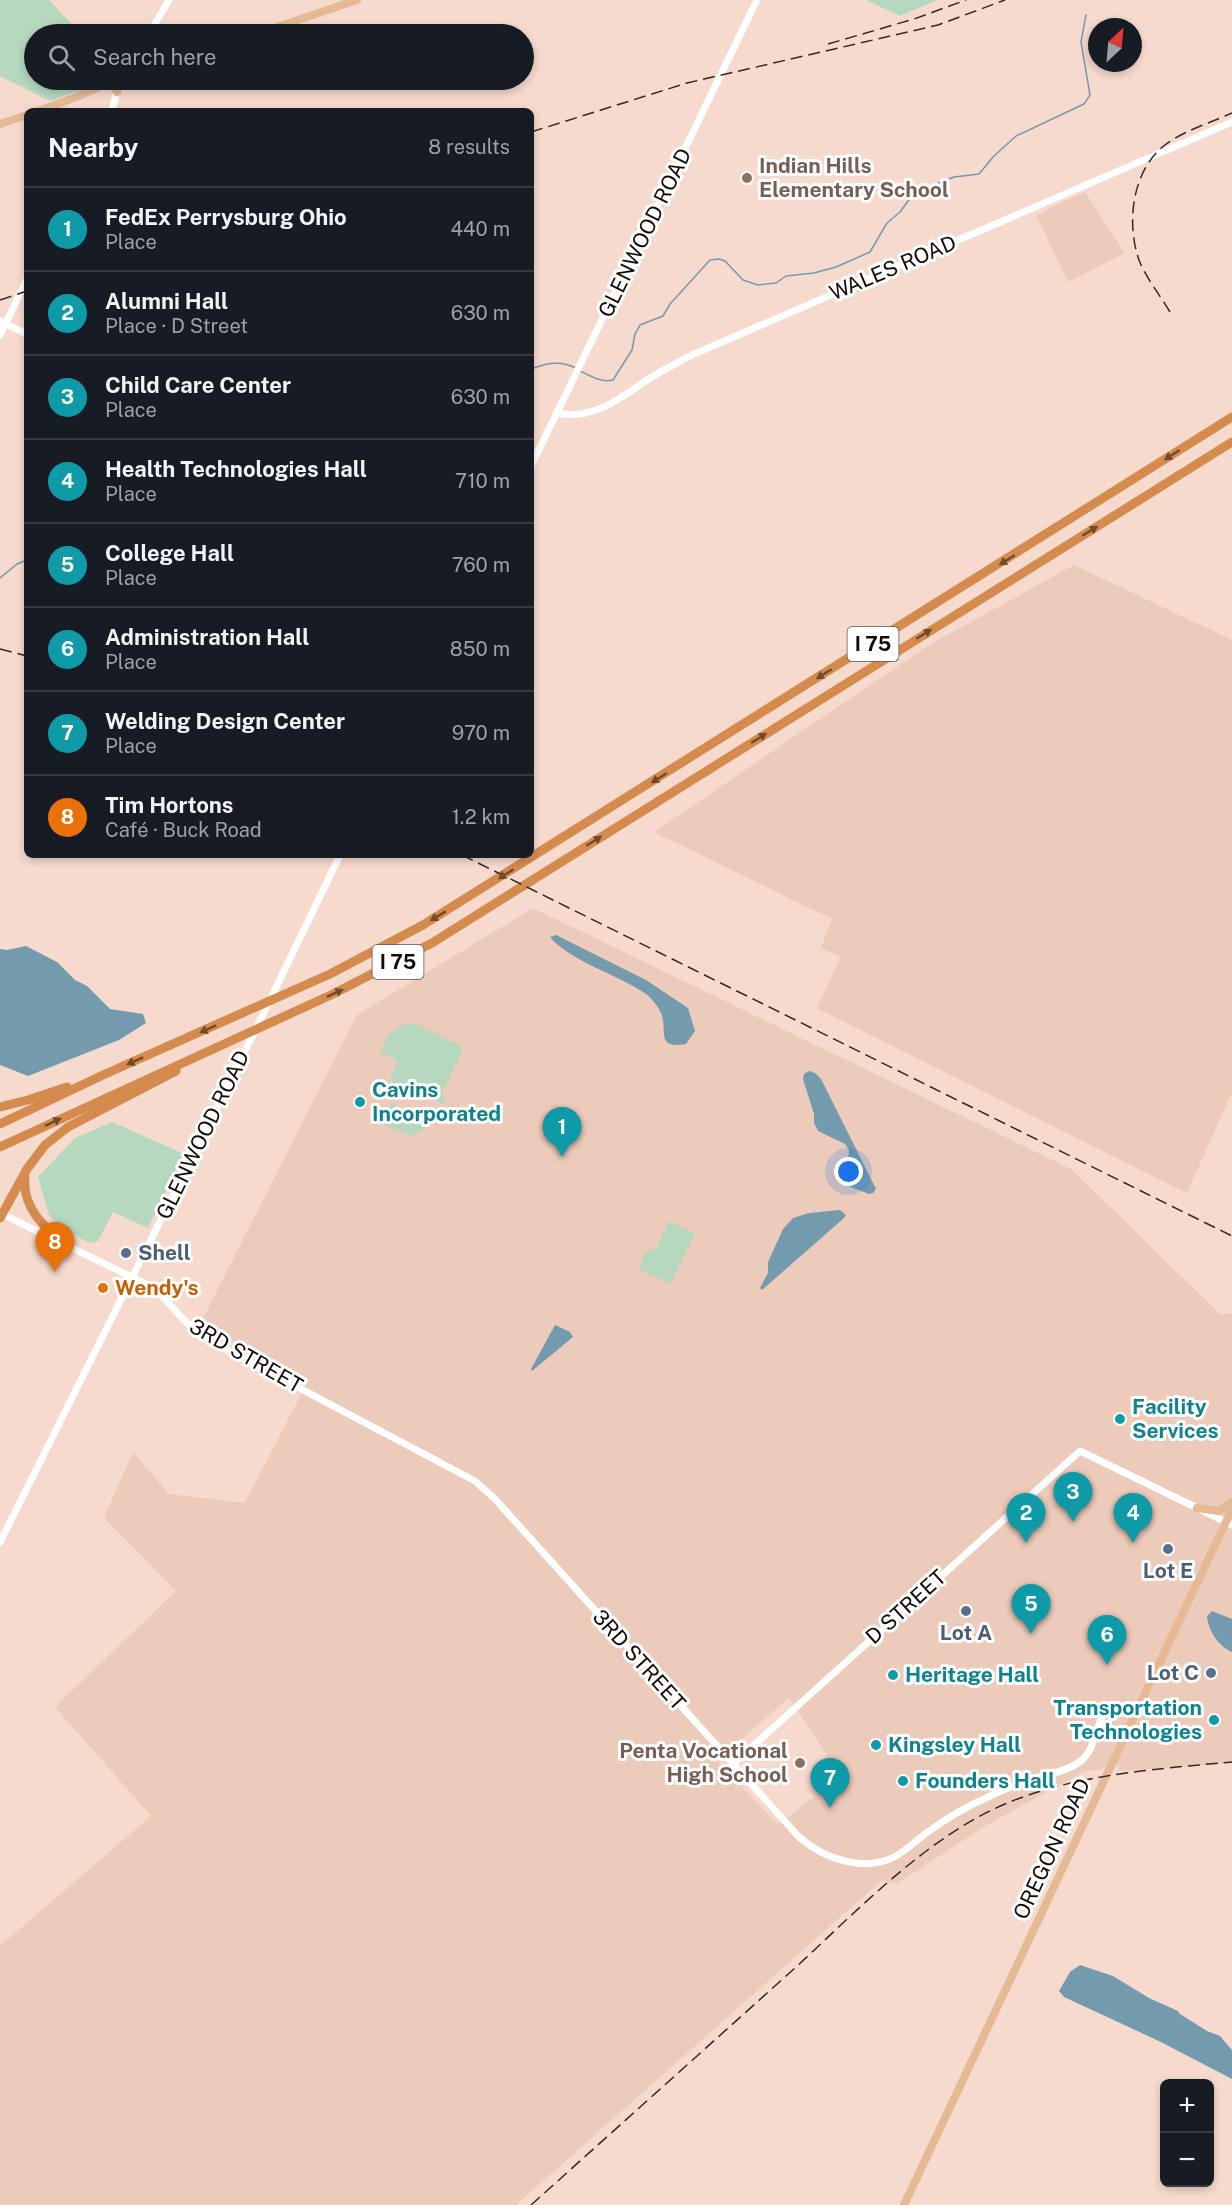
<!DOCTYPE html>
<meta charset="utf-8">
<style>
body{margin:0;font-family:"Public Sans",sans-serif;background:#20242c;color:#f1f3f6}
.controls{position:absolute;right:18px;bottom:18px;display:grid;overflow:hidden;border-radius:9px;box-shadow:0 3px 9px #0003}
.controls button{width:54px;height:54px;display:grid;place-items:center;padding:0;border:0;border-bottom:2px solid #363941;background:#171b24;color:#f1f3f6;font:30px sans-serif}
.compass{position:absolute;left:1088px;top:18px;width:54px;height:54px;border-radius:50%;background:#171b24;box-shadow:0 3px 9px #0003;rotate:26deg}
.you{position:absolute;left:849px;top:1172px;width:21px;height:21px;margin:-15px;border:4px solid #fff;border-radius:50%;background:#1a73e8;box-shadow:0 0 0 9px #1a73e833}
.badge{display:grid;place-items:center;width:39px;height:39px;border-radius:50%;background:#ea580c;color:#fff;font-size:20px;font-weight:700}
.pin{position:absolute;translate:-50% -50px;filter:drop-shadow(0 2px 3px #0008)}
.pin::after{content:'';position:absolute;top:32px;width:21px;height:18px;background:inherit;clip-path:polygon(0 0,100% 0,50% 100%)}
.list{margin:0;padding:0;list-style:none}
h2{display:flex;justify-content:space-between;align-items:center;height:78px;margin:0;padding:0 24px;font-size:26px}
h2 small{font-size:20px;font-weight:400;color:#9ea1a6}
.list li{display:grid;grid-template-columns:39px 1fr auto;gap:18px;align-items:center;box-sizing:border-box;height:84px;padding:0 24px;border-top:2px solid #363941}
.list b{display:block;font-size:22px;white-space:nowrap}
.list p{margin:0;font-size:20px;white-space:nowrap;color:#9ea1a6}
.list em{font-size:20px;font-style:normal;color:#9ea1a6}
.icon{flex:none;width:33px;height:33px;fill:none;stroke:currentColor;stroke-width:2;stroke-linecap:round;stroke-linejoin:round}
.map{position:relative;flex:none;width:1232px;height:2205px;overflow:hidden}
.search{position:absolute;background:#171b24;box-shadow:0 3px 9px #0003;left:24px;top:24px;width:510px;height:66px;display:flex;align-items:center;gap:15px;box-sizing:border-box;padding:0 21px;border-radius:33px;color:#9ea1a6;font-size:22px}
.panel{position:absolute;background:#171b24;box-shadow:0 3px 9px #0003;left:24px;top:108px;width:510px;height:750px;border-radius:9px}
.map>svg:first-child{display:block}
.built{fill:#edcbba;fill-rule:evenodd}
.green{fill:#b5d8bf}
.water{fill:#749aae}
.lines{fill:none;stroke-linecap:round;stroke-linejoin:round}
.stream{stroke:#749aae;stroke-width:1.5}
.minor{stroke:#fff;stroke-width:7}
.major{stroke:#e6b995;stroke-width:8}
.highway{stroke:#d58a4e;stroke-width:9}
.rail{stroke:#332823;stroke-width:1.5;stroke-dasharray:12 6;stroke-linecap:butt}
.oneway{fill:#744a2a}
.education-dot{fill:#8d6e63;stroke:#fff;stroke-width:2}
.culture-dot{fill:#0f9aa8;stroke:#fff;stroke-width:2}
.service-dot{fill:#5c6f8a;stroke:#fff;stroke-width:2}
.food-dot{fill:#e8710a;stroke:#fff;stroke-width:2}
.labels{text-anchor:middle;stroke-width:6;stroke-linejoin:round;paint-order:stroke}
.shield{fill:#fff;stroke:#5a5451;stroke-width:1.5}
.shield-label{font-size:20px;font-weight:bold;fill:#140b07}
.education-label{font-size:21px;font-weight:bold;fill:#785e54;stroke:#fff;text-anchor:start}
.street-label{font-size:21px;fill:#140b07;stroke:#fff}
.culture-label{font-size:21px;font-weight:bold;fill:#0d838f;stroke:#fff;text-anchor:start}
.service-label{font-size:21px;font-weight:bold;fill:#4e5e75;stroke:#fff}
.food-label{font-size:21px;font-weight:bold;fill:#c56008;stroke:#fff;text-anchor:start}
</style>
<div class="map">
<svg width="1232" height="2205" viewBox="0 0 1232 2205">
<rect width="100%" height="100%" fill="#f5dacd"/>
<!-- built -->
<path class="built" d="M1085,192L1125,253L1068,282L1036,215Z
M1074,565L1232,640V1092L1187,1193L817,1008L841,957L821,948L832,919L654,832L929,645Z
M533,908L1071,1169L1221,1315L1232,1313V1763L1118,1771L1120,1765L1083,1772L985,1826L897,1884L882,1880L516,2205H0V1946L151,1816L55,1707L176,1591L104,1518L133,1452L169,1494L245,1503L308,1381L200,1324L357,1015ZM789,1698L841,1776L778,1825L717,1760Z"/>
<!-- green -->
<path class="green" d="M0,0H49L81,34H34V80H63L80,90L50,101L0,76Z
M866,0H937L900,16Z
M407,1023L418,1025L461,1046L462,1051L442,1093L445,1102L444,1105L423,1094L420,1100L397,1090L390,1078L398,1061L380,1052L390,1033Z
M394,1103L397,1104L395,1109L427,1124L425,1128L411,1136L384,1125C382,1119 389,1106 394,1103Z
M112,1122L184,1154L148,1228L113,1212L98,1241L89,1243L58,1226L49,1215L38,1177L75,1138Z
M669,1221L695,1233L671,1284L638,1269L645,1253L657,1248Z"/>
<!-- water -->
<path class="water" d="M556,935L646,980L688,1008L695,1031L686,1044C656,1049 667,1032 662,1016C661,1010 651,997 646,994C621,976 568,960 550,937Z
M26,946L57,962L75,980L87,986L110,1009L143,1014L146,1023L119,1040L28,1076L0,1065V949L7,950Z
M809,1071L815,1073L821,1079L876,1189L873,1193L869,1194L848,1186L841,1179L848,1164L849,1150L845,1144L818,1131L814,1123V1114L803,1079L804,1074Z
M840,1210L846,1215L844,1218L762,1290L760,1288L768,1273V1262L783,1229L793,1218L809,1213Z
M555,1325L570,1332L573,1337L532,1371L531,1369Z
M1212,1611L1232,1619V1652C1218,1646 1208,1630 1207,1616Z
M1080,1965L1113,1976L1149,1998L1178,2011L1180,2014L1207,2031L1220,2036L1232,2050V2079L1161,2042L1064,1997L1059,1991L1070,1972Z"/>
<g class="lines">
<!-- stream -->
<path class="stream" d="M531,369C547,363 560,360 576,368
M580,371C590,376 602,383 613,380L632,350L635,334L640,325L663,316L670,304L710,260L719,259L725,261L743,280L758,285L776,283L786,276L814,273L836,267L870,252L887,223L900,212L914,193L954,177L979,174L993,157L1016,136L1084,104L1090,95L1081,42L1086,15
M0,578L17,564L27,560"/>
<!-- minor -->
<path class="minor" d="M149,34L169,0
M112,111L119,80
M0,321L27,334
M0,335L27,279
M557,413C593,421 620,398 647,380C661,371 677,363 692,355L1232,122
M531,466L757,0
M0,1213L146,1284C170,1298 181,1323 205,1338L475,1481L495,1499L799,1837C824,1859 865,1873 896,1856C908,1849 918,1839 929,1831C947,1818 968,1806 988,1797C1003,1790 1019,1783 1035,1778C1049,1774 1065,1772 1078,1763C1107,1744 1087,1691 1138,1710
M0,1542L256,1029L340,855
M733,1764L1080,1451L1232,1525"/>
<!-- major -->
<path class="major" d="M257,34L357,0
M123,80H132
M104,85L113,86L117,92
M38,111L74,98L114,80
M0,124L27,115
M1197,1508L1219,1511L1232,1502
M904,2205L1232,1509"/>
<!-- highway -->
<path class="highway" d="M0,1107L28,1100L67,1087
M0,1124L103,1075L330,974L423,925L1232,417
M0,1147L333,994L432,943L1232,442
M25,1177C22,1207 43,1226 64,1244
M0,1218L27,1169L45,1145L68,1127L176,1071"/>
<!-- rail -->
<path class="rail" d="M828,44L914,19L966,0
M531,132L687,83L938,25L1005,0
M0,300L27,291
M1170,312C1160,295 1146,278 1139,260C1126,223 1132,170 1165,145C1185,130 1210,123 1232,113
M0,649L27,656
M462,855L1232,1236
M531,2205C619,2126 707,2047 795,1968C857,1911 927,1837 1005,1804C1076,1774 1156,1769 1232,1762"/>
</g>
<!-- one-way arrows -->
<defs><path id="oneway-solid" d="M-6-.8H1V-3.2L6.5 0L1 3.2V.8H-6Z" transform="scale(1.5)"/></defs>
<g class="oneway">
<use href="#oneway-solid" transform="translate(1172 455) rotate(147)"/>
<use href="#oneway-solid" transform="translate(1090 531) rotate(-32)"/>
<use href="#oneway-solid" transform="translate(1007 560) rotate(148)"/>
<use href="#oneway-solid" transform="translate(924 634) rotate(-32)"/>
<use href="#oneway-solid" transform="translate(824 674) rotate(148)"/>
<use href="#oneway-solid" transform="translate(759 738) rotate(-32)"/>
<use href="#oneway-solid" transform="translate(659 778) rotate(148)"/>
<use href="#oneway-solid" transform="translate(594 841) rotate(-32)"/>
<use href="#oneway-solid" transform="translate(506 874) rotate(148)"/>
<use href="#oneway-solid" transform="translate(438 916) rotate(149)"/>
<use href="#oneway-solid" transform="translate(335 993) rotate(-25)"/>
<use href="#oneway-solid" transform="translate(208 1029) rotate(156)"/>
<use href="#oneway-solid" transform="translate(135 1061) rotate(156)"/>
<use href="#oneway-solid" transform="translate(53 1122) rotate(-25)"/>
</g>
<!-- markers -->
<g class="education-dot">
<circle cx="747" cy="178" r="6"/>
<circle cx="800" cy="1763" r="6"/>
</g>
<g class="culture-dot">
<circle cx="360" cy="1102" r="6"/>
<circle cx="1120" cy="1419" r="6"/>
<circle cx="893" cy="1675" r="6"/>
<circle cx="1214" cy="1720" r="6"/>
<circle cx="876" cy="1745" r="6"/>
<circle cx="903" cy="1781" r="6"/>
</g>
<g class="service-dot">
<circle cx="126" cy="1253" r="6"/>
<circle cx="1168" cy="1549" r="6"/>
<circle cx="966" cy="1611" r="6"/>
<circle cx="1211" cy="1673" r="6"/>
</g>
<circle class="food-dot" cx="103" cy="1288" r="6"/>
<g class="labels">
<!-- shield labels -->
<g class="shield">
<rect x="847.5" y="627" width="51" height="34" rx="4.5"/>
<rect x="372.5" y="945" width="51" height="34" rx="4.5"/>
</g>
<g class="shield-label">
<text x="873" y="651">I 75</text>
<text x="398" y="969">I 75</text>
</g>
<!-- education labels -->
<g class="education-label">
<text x="759" y="173">Indian Hills<tspan x="759" dy="24">Elementary School</tspan></text>
<text x="788" y="1758" text-anchor="end">Penta Vocational<tspan x="788" dy="24">High School</tspan></text>
</g>
<!-- street labels -->
<g class="street-label">
<text transform="translate(645 233) rotate(-64)" y="7">GLENWOOD ROAD</text>
<text transform="translate(893 268) rotate(-23)" y="7">WALES ROAD</text>
<text transform="translate(203 1135) rotate(-64)" y="7">GLENWOOD ROAD</text>
<text transform="translate(246 1356) rotate(30)" y="7">3RD STREET</text>
<text transform="translate(906 1607) rotate(-42)" y="7">D STREET</text>
<text transform="translate(639 1660) rotate(48)" y="7">3RD STREET</text>
<text transform="translate(1052 1849) rotate(-65)" y="7">OREGON ROAD</text>
</g>
<!-- culture labels -->
<g class="culture-label">
<text x="372" y="1097">Cavins<tspan x="372" dy="24">Incorporated</tspan></text>
<text x="1132" y="1414">Facility<tspan x="1132" dy="24">Services</tspan></text>
<text x="905" y="1682">Heritage Hall</text>
<text x="1202" y="1715" text-anchor="end">Transportation<tspan x="1202" dy="24">Technologies</tspan></text>
<text x="888" y="1752">Kingsley Hall</text>
<text x="915" y="1788">Founders Hall</text>
</g>
<!-- service labels -->
<g class="service-label">
<text x="138" y="1260" text-anchor="start">Shell</text>
<text x="1168" y="1578">Lot E</text>
<text x="966" y="1640">Lot A</text>
<text x="1199" y="1680" text-anchor="end">Lot C</text>
</g>
<!-- food labels -->
<g class="food-label">
<text x="115" y="1295">Wendy's</text>
</g>
</g>
</svg>
<div class="controls">
<button>+</button>
<button>−</button>
</div>
<svg class="compass" viewBox="-18 -18 36 36"><path d="M0-13l5 13h-10z" fill="#e53935"/><path d="M0 13l5-13h-10z" fill="#9ea1a6"/></svg>
<div class="you"></div>
<div class="pin badge" style="left:562px;top:1157px;background:#0f9aa8">1</div>
<div class="pin badge" style="left:1026px;top:1543px;background:#0f9aa8">2</div>
<div class="pin badge" style="left:1073px;top:1522px;background:#0f9aa8">3</div>
<div class="pin badge" style="left:1133px;top:1543px;background:#0f9aa8">4</div>
<div class="pin badge" style="left:1031px;top:1634px;background:#0f9aa8">5</div>
<div class="pin badge" style="left:1107px;top:1665px;background:#0f9aa8">6</div>
<div class="pin badge" style="left:830px;top:1808px;background:#0f9aa8">7</div>
<div class="pin badge" style="left:55px;top:1272px;background:#e8710a">8</div>
<div class="search"><svg class="icon" aria-label="search" viewBox="0 0 24 24"><circle cx="10" cy="10" r="6"/><path d="M15 15l6 6"/></svg>Search here</div>
<section class="panel">
<h2>Nearby<small>8 results</small></h2>
<ul class="list">
<li><span class="badge" style="background:#0f9aa8">1</span><div><b>FedEx Perrysburg Ohio</b><p>Place</p></div><em>440 m</em></li>
<li><span class="badge" style="background:#0f9aa8">2</span><div><b>Alumni Hall</b><p>Place · D Street</p></div><em>630 m</em></li>
<li><span class="badge" style="background:#0f9aa8">3</span><div><b>Child Care Center</b><p>Place</p></div><em>630 m</em></li>
<li><span class="badge" style="background:#0f9aa8">4</span><div><b>Health Technologies Hall</b><p>Place</p></div><em>710 m</em></li>
<li><span class="badge" style="background:#0f9aa8">5</span><div><b>College Hall</b><p>Place</p></div><em>760 m</em></li>
<li><span class="badge" style="background:#0f9aa8">6</span><div><b>Administration Hall</b><p>Place</p></div><em>850 m</em></li>
<li><span class="badge" style="background:#0f9aa8">7</span><div><b>Welding Design Center</b><p>Place</p></div><em>970 m</em></li>
<li><span class="badge" style="background:#e8710a">8</span><div><b>Tim Hortons</b><p>Café · Buck Road</p></div><em>1.2 km</em></li>
</ul>
</section>
</div>
